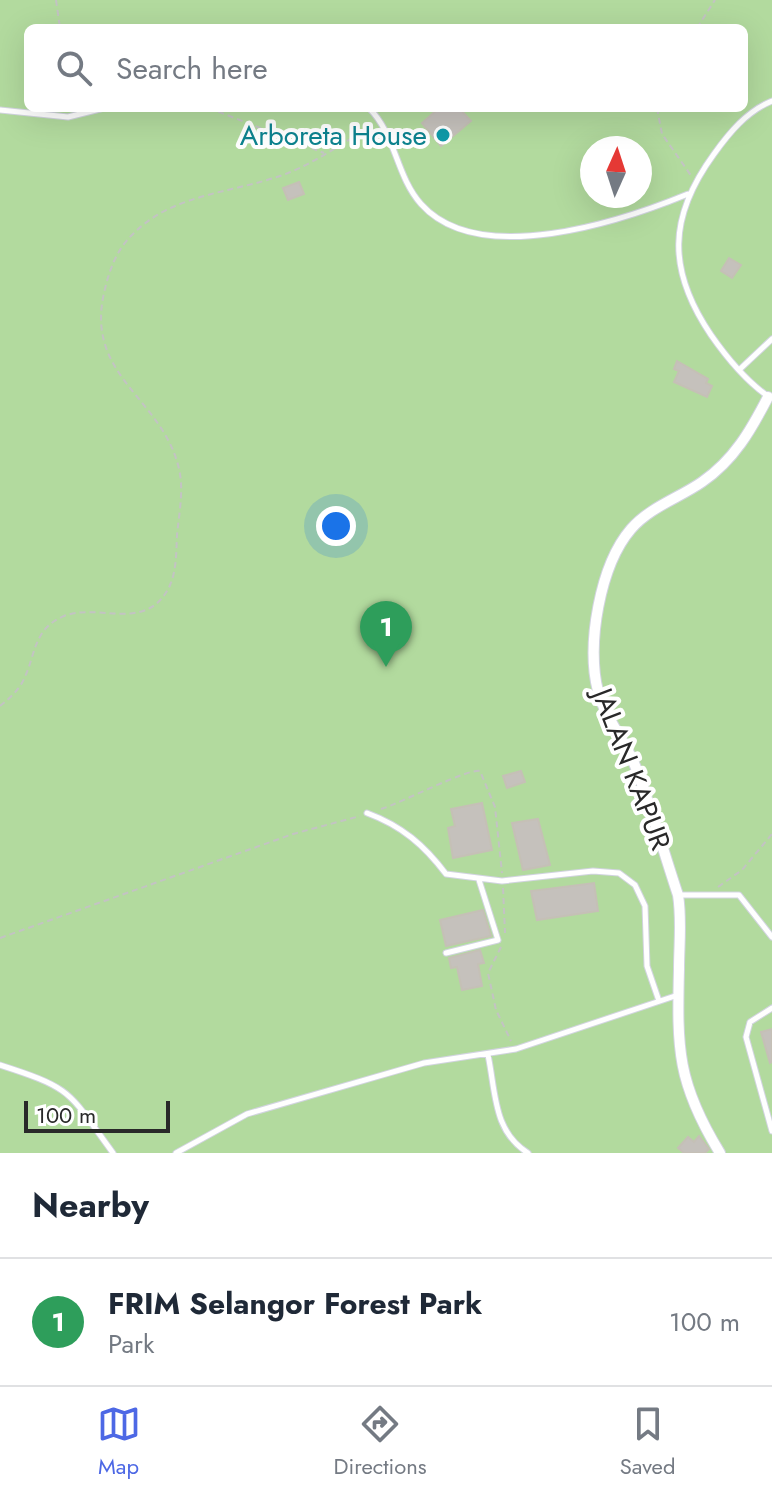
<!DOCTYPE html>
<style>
body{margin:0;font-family:Jost,sans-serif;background:#f6f6f7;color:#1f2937}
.compass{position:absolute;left:580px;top:136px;width:72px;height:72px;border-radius:50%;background:#fff;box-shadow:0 8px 32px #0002;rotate:3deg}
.scale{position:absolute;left:24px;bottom:20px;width:146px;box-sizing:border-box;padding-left:8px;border:4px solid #292929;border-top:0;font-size:22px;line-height:28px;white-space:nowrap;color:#292929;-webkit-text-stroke:6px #fff;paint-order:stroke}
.you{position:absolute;left:336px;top:526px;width:28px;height:28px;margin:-20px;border:6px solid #fff;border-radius:50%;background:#1a73e8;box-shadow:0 0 0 12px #1a73e833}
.badge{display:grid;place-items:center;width:52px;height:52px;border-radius:50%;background:#4d68e5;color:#fff;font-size:26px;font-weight:700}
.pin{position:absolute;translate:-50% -66px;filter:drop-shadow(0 2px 4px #0008)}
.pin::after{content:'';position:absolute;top:42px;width:28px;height:24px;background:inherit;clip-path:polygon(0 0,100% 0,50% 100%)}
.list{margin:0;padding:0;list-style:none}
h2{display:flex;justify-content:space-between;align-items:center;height:104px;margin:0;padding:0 32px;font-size:34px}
h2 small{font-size:26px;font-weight:400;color:#747a83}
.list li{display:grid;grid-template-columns:52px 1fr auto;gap:24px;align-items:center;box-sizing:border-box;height:128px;padding:0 32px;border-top:2px solid #e0e1e3}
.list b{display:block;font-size:30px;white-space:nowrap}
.list p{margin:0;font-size:26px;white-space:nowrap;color:#747a83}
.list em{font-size:26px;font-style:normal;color:#747a83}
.icon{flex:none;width:44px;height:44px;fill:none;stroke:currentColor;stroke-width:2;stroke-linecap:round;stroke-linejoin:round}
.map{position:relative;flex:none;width:772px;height:1153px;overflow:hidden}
.search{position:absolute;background:#fff;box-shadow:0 8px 32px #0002;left:24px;right:24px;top:24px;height:88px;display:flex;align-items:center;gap:20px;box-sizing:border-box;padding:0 28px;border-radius:12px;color:#747a83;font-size:30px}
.sheet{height:232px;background:#fff}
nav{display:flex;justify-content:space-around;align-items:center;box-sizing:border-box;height:112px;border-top:2px solid #e0e1e3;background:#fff;font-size:22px;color:#747a83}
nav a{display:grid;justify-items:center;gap:4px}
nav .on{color:#4d68e5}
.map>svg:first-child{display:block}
.green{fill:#b2da9e;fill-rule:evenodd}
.building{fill:#c5c1bc;stroke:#c5c0b6;stroke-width:2}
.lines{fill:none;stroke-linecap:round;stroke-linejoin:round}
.lane-casing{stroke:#d2d4e0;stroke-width:7}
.street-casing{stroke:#d2d4e0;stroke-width:12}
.path{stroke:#c3c3c3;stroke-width:2;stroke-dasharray:6 4;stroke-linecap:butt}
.lane{stroke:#fff;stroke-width:5}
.street{stroke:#fff;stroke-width:10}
.culture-dot{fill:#0f9aa8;stroke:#fff;stroke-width:3}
.labels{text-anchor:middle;stroke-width:8;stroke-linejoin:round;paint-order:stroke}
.culture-label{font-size:28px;fill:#0d838f;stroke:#fff;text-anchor:end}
.street-label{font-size:28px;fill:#292929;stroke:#fff}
</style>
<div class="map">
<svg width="772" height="1153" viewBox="0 0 772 1153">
<rect width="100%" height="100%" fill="#eae4dc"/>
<!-- green -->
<path class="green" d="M0,0H772V1153H0ZM28,28H744V108H28ZM592,148H640V196H592Z"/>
<!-- building -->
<path class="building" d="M439,108H459L471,121L441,146L422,123Z
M299,182L304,194L288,200L283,188Z
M729,258L741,265L732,278L721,271Z
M677,361L708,379L706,383L712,386L707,397L674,382L679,371L674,369Z
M521,771L525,782L507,788L503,776Z
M482,803L492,850L453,858L448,828L455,826L451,809Z
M538,819L550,865L523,870L512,823Z
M594,883L598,911L537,920L531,891Z
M483,910L491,936L446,946L440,920Z
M480,950L484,963L478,964L482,986L462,990L457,967L451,968L449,958Z
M772,1029V1062L770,1063L761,1032Z
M699,1136L709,1149L705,1153H684L678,1148L688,1137L694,1142Z"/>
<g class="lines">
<!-- lane casing -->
<g class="lane-casing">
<path id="lane" d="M369,108C396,135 396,176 421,204C479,269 622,221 688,194
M0,110L68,117L104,108
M739,370L772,339
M769,397C746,381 727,358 711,335C667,270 668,217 714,154C729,133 747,111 772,101
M367,813C402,826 424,845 446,874L502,881L593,871L619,873L635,885L645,906L647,966L659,1001
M679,895H739L772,937
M446,953L498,940L479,880
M772,1008L750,1022L746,1037L772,1131
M488,1055C496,1093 493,1131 528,1153
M0,1065C75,1089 68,1092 113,1153
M176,1153L247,1114L424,1063L516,1049L678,995"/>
</g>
<!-- street casing -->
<g class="street-casing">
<path id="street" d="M720,1153C677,1083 677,1049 679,969C679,944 682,920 678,895C664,853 652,810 636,768C626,742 605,718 598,691C586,645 600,565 631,529C650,507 679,498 702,482C734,460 751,430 768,397"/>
</g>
<!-- path -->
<path class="path" d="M56,0L60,28
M697,28L715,0
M209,108L324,153
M657,108L662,134L692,177
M0,706C9,699 19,690 24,679C36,654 33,629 64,616C97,603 141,630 165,594C177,577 176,555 177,535C179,514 184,490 179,469C163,398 85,377 104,293C109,271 116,250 133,234C174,192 237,193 288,173C318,161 345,141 373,126
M381,809C401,803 468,768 480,771L495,807L502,873
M718,887L742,870L772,834
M503,888L505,933
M0,938L293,834L360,816
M501,947L488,973L496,1010L511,1041"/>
<!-- lane -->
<use href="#lane" class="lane"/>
<!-- street -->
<use href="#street" class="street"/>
</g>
<!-- markers -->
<circle class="culture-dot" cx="443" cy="135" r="8"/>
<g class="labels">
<!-- culture labels -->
<g class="culture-label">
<text x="427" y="145">Arboreta House</text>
</g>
<!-- street labels -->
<g class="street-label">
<text transform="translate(632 769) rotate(69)" y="10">JALAN KAPUR</text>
</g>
</g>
</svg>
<svg class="compass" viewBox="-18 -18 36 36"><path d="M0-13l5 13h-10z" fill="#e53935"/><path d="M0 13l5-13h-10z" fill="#747a83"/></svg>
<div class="scale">100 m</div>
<div class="you"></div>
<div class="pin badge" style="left:386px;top:667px;background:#2e9e5b">1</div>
<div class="search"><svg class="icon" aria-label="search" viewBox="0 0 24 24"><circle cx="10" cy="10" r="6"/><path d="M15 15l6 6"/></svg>Search here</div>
</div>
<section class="sheet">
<h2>Nearby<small></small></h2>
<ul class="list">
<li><span class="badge" style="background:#2e9e5b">1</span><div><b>FRIM Selangor Forest Park</b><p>Park</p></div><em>100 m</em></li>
</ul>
</section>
<nav>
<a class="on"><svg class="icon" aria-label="map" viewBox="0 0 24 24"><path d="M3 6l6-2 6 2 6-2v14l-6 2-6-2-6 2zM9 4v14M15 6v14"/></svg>Map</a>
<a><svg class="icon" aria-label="directions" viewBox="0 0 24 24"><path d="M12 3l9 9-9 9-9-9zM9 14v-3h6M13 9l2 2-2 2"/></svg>Directions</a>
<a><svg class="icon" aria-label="saved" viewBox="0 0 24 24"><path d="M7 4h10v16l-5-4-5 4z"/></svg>Saved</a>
</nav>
